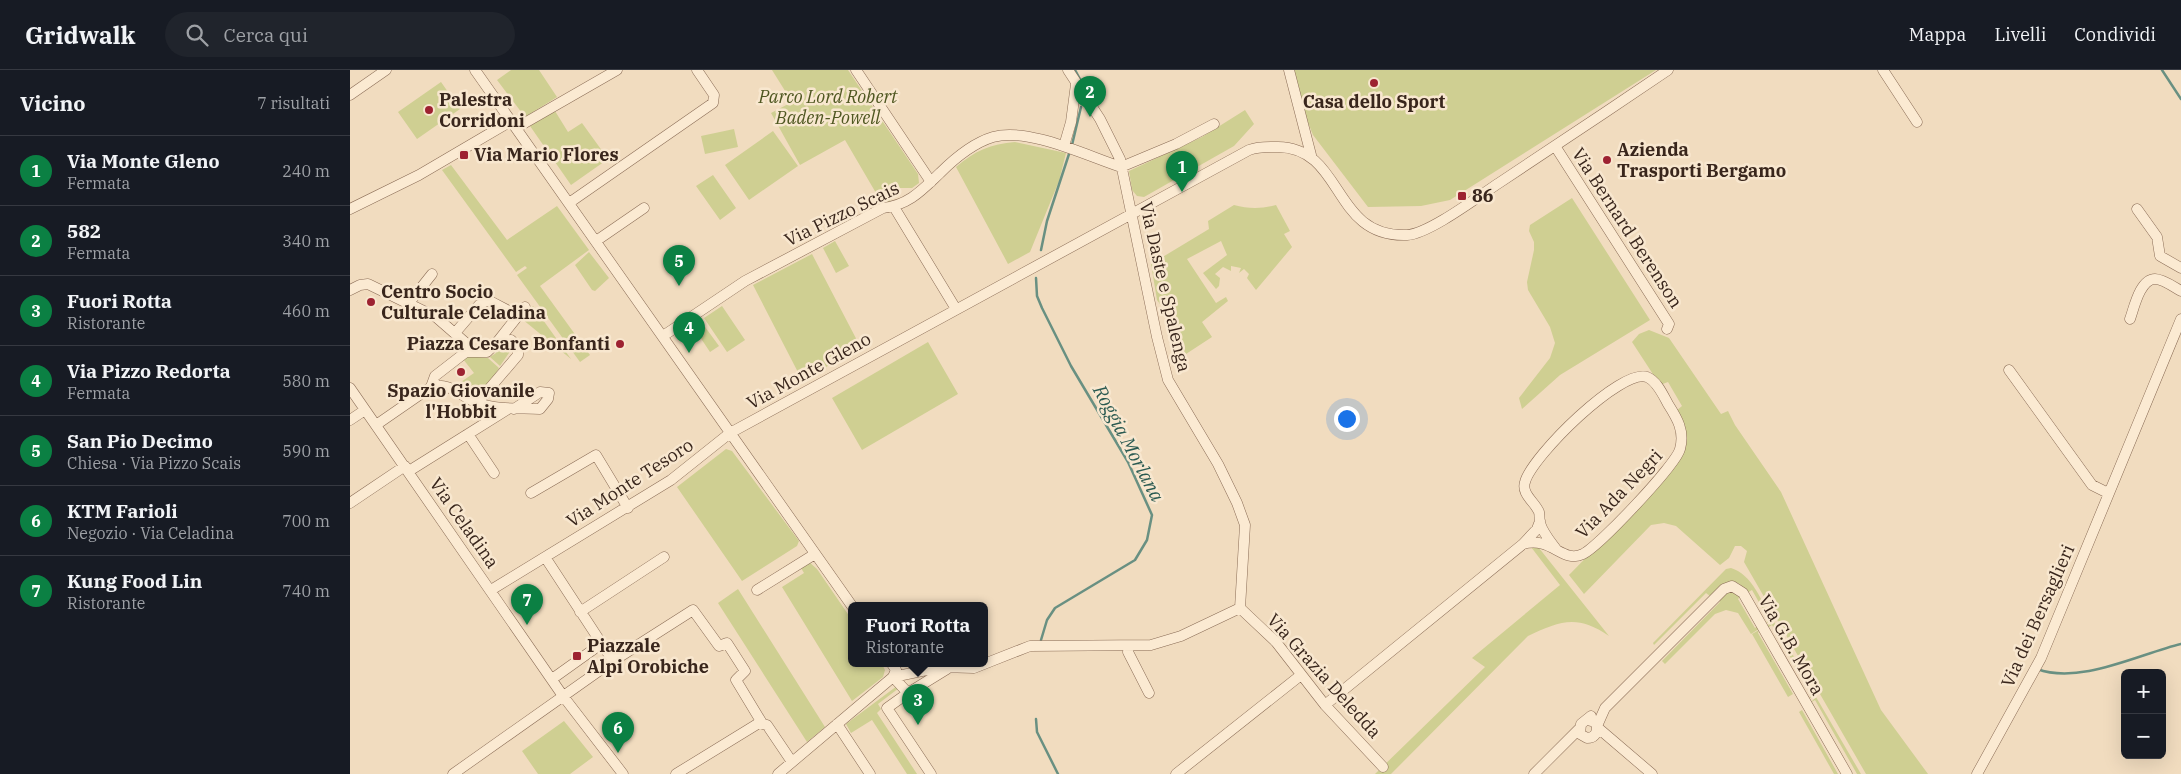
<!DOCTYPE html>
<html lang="it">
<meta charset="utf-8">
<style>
body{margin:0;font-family:"IBM Plex Serif",serif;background:#20242c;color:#f1f3f6}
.controls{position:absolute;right:15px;bottom:15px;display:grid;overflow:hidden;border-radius:8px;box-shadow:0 5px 20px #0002}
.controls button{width:45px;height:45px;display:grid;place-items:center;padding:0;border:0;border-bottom:1px solid #363941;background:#171b24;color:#f1f3f6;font:25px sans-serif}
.you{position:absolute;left:996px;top:348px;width:18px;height:18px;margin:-12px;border:4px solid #fff;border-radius:50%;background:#1a73e8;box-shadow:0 0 0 8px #1a73e833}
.badge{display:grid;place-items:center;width:32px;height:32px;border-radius:50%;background:#0b8043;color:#fff;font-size:16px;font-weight:700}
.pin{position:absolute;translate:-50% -41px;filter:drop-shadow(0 1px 2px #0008)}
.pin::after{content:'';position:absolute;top:26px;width:18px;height:15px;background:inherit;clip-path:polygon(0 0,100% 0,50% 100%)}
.popup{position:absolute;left:498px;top:532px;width:140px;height:65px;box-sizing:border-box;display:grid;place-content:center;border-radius:8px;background:#171b24;filter:drop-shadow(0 1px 4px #0005);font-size:16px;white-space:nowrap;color:#9ea1a6}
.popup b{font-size:19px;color:#f1f3f6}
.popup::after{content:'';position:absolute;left:50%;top:100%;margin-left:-10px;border:10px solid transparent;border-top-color:#171b24}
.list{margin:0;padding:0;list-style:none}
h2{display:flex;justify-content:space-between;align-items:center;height:65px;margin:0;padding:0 20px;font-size:21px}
h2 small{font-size:16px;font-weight:400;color:#9ea1a6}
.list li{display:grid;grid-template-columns:32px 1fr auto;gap:15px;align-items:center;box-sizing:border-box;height:70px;padding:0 20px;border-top:1px solid #363941}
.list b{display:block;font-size:19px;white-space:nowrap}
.list p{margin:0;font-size:16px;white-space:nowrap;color:#9ea1a6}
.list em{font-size:16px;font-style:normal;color:#9ea1a6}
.icon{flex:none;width:28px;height:28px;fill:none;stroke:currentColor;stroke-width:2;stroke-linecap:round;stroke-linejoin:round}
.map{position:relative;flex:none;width:1831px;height:704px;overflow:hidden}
header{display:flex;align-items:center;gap:30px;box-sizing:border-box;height:70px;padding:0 25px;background:#171b24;border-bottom:1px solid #363941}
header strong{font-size:24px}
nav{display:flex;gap:28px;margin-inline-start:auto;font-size:18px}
.search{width:350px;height:45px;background:#20242c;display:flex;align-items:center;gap:12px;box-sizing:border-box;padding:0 18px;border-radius:28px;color:#9ea1a6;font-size:19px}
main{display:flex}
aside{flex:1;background:#171b24}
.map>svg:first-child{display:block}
.green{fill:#cfcf92}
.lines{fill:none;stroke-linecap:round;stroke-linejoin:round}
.stream{stroke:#699082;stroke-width:2.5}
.minor-casing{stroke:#8a6c56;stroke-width:11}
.minor{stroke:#fbead2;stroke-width:10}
.poi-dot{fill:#9d2231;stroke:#f8e7cf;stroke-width:2}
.labels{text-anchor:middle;stroke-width:5;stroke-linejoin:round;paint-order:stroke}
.park-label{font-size:18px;font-style:italic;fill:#4f5721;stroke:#f8e7cf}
.poi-label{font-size:18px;font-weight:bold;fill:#39261c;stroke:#f8e7cf;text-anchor:start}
.street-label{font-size:18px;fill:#39261c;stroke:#f8e7cf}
.water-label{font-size:19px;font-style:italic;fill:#2a5a51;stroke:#f8e7cf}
</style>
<header>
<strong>Gridwalk</strong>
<div class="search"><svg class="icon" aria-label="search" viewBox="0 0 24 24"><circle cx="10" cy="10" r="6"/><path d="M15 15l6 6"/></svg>Cerca qui</div>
<nav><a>Mappa</a><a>Livelli</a><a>Condividi</a></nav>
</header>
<main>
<aside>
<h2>Vicino<small>7 risultati</small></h2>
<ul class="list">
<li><span class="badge">1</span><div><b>Via Monte Gleno</b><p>Fermata</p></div><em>240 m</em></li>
<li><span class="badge">2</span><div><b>582</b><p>Fermata</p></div><em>340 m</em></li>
<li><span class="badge">3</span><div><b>Fuori Rotta</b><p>Ristorante</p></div><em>460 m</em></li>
<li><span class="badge">4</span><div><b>Via Pizzo Redorta</b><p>Fermata</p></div><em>580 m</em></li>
<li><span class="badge">5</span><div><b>San Pio Decimo</b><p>Chiesa · Via Pizzo Scais</p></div><em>590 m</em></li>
<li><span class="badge">6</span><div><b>KTM Farioli</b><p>Negozio · Via Celadina</p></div><em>700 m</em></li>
<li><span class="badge">7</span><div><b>Kung Food Lin</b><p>Ristorante</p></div><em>740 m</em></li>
</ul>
</aside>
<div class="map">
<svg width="1831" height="704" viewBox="0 0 1831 704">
<rect width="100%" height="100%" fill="#f1dcbf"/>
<!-- green -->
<path class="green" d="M161,0H189L207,27L175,47L147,10Z
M422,0H498L568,104L569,113L562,118H549L541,130L533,135L495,70L450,95L421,43L442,32Z
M943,0H1306L1100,130L1071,136L1018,137L963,65L955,45Z
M91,12L110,39L67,69L48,42Z
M895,40L904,54L884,76L794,127L787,126L782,120L779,101L852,67Z
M205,41L218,62L232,53L258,89L221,115L180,56Z
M384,59L388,77L355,84L351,66Z
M423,61L448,96L399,130L375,95Z
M665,72L716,83L709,111L680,182L658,194L606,97C624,81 641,74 665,72Z
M101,95L157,170L207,136L239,180L190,216L240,285L230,292L167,205L177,198L175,196L166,202L92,100Z
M363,105L386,138L370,150L346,116Z
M1222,128L1300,250L1210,305L1172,339L1169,328L1200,288L1205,273L1200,257L1178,220L1177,212L1184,180V172L1179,161L1180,155Z
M884,135C898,139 912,139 926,135L940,161L934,164L942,177L906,220L897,208L899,204L894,199L889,203L891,198L881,196V201L873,197L865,204L870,208L869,216L866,219L853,203L877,185L871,171L837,189L866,233L876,227L878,231L852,252L862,267L836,284L821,262L815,241L807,230L801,194L859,159L858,151Z
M485,171L499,196L486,203L473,178Z
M239,182L259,208L245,221L242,220L225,195Z
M462,184L511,278L452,310L403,215Z
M183,236L221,289L172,249Z
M372,236L395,270L377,282L354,248Z
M350,250L369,276L360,282L342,255Z
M1299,260L1319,268L1371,344L1378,341L1385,355L1431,422L1531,640L1578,704H1516L1394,492L1397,481L1391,476H1385L1379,488L1370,495L1326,456L1314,453L1301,455L1234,524L1219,505L1325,397L1332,384L1326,341L1332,336L1318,312L1310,315L1282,272L1289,264Z
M578,272L608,324L512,380L482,328Z
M151,273L156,274L161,280L150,296L140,287L146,283L145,281Z
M118,286L138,288L149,298L140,313L126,326L110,318L108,314L124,303L113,289Z
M376,379L382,381L449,471L447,476L392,511L327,417Z
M1181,477L1189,478L1259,566C1227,544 1210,551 1178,566L1041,704H1025L1135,597L1122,588L1210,515Z
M459,492L467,499L502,550V594H532L535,600L533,607L502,631L432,517L454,503L451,498Z
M1381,498C1402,504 1412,532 1422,550L1415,554L1419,550L1402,520L1397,523C1384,502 1373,514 1360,526L1356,523L1304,575L1303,573L1376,499Z
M388,519L475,657L457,672L368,533Z
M1381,520L1390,527L1388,529L1405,558L1408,556L1409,559L1401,564L1388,543L1376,540L1365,544L1315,594L1312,591L1370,532L1368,529Z
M1424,552L1466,625L1458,629L1462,625L1422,555L1417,558L1416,556Z
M1409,560L1408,563L1443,624L1438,627L1402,564Z
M547,616L549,618L528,634L531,639L527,643L567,704H557L522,650L501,663L496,654Z
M1466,627L1511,704H1507L1465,630L1460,633Z
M1452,640L1488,704H1484L1449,642Z
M214,651L243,687L220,704H188L172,681Z"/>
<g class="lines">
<!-- stream -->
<path class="stream" d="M725,0L731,11
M1812,0L1831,29
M722,75L731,37
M691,180L697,151L720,81
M686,208L687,226L692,238L721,296L778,392L802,445L797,470L785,490L705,538L697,550L691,570
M1687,599C1730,615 1789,584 1831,574
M686,649L687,662L708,704"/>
<!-- minor casing -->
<g class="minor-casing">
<path id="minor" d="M125,0L502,536
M506,0L581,112
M718,0L750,49L770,89L807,267L818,310L868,394L887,433L895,455L890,538
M939,0L961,85
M1533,0L1567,52
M0,25L36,0
M166,58L267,0
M714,76L721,52L726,14
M1205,76L1319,254L1317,259
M219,133L363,33L364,25L347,0
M544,137L606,239
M0,139L69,105L161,51
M1787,139L1807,167L1810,186L1831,198
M246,171L294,138
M0,220L10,215L18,214L86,247L117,274L116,282
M59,233L82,204
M1780,249C1784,238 1790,209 1805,209C1813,209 1824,217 1831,221
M105,263L129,235L138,230L159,241
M313,266L395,211L533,138C559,135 572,120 590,103C604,89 623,73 643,67C678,57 737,86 771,97L826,74L864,54
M148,271L175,237
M1659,300L1742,415L1758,423
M81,317C100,311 112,328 128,333C147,340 169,338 190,339L198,329L199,323L190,322L164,339
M0,318L213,626L273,704
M127,333L137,352
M0,350L15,340
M26,355L81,317L85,306L116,282H137L148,271L161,270L168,277V285L127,333
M118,364L144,403
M59,401L158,339
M181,423L246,385L278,438
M0,433L55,396
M1173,474C1202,466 1212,494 1233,484C1249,476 1326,395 1330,379C1335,361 1327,348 1318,334C1313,325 1307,311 1297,307C1271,298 1182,386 1175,412C1171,424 1185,432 1189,442C1190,445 1189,449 1190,453C1193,463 1200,471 1206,479
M141,520L321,410L380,363L899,80C909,76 918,77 928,77C995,78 981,168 1057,165C1079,164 1129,126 1149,113C1205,76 1262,38 1318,0
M407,520L465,484
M890,538L926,572L975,635L1033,697
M230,542L314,487
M779,576L778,582L799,623
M263,591L343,540L369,576L377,573L395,601L386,610L412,653
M542,594L546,600L543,607
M543,607L558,623L537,638L581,704
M202,609L251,574
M558,623L597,599
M975,635L1173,474L1187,459L1190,451
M1241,646L1231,654L1230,664L1237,668C1244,668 1247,664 1247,657
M1237,650L1245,652L1247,657L1302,704
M487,654L520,704
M1247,656L1255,638L1374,519L1382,516L1393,523L1497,704
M103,704L263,591L195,487
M326,704L409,653L417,655L442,692
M428,704L543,607L591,597L624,598L680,576L801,575L831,566L890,538
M826,704L951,605
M1184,704L1229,659
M1627,704L1691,588L1831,249"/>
</g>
<!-- minor -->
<use href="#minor" class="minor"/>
</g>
<!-- markers -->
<g class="poi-dot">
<circle cx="1024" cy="13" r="5"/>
<circle cx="79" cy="40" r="5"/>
<rect x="109" y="80" width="10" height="10" rx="2.5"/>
<circle cx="1257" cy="90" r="5"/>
<rect x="1107" y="121" width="10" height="10" rx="2.5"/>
<circle cx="21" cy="232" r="5"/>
<circle cx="270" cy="274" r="5"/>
<circle cx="111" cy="302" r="5"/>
<rect x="222" y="581" width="10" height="10" rx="2.5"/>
</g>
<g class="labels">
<!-- park labels -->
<g class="park-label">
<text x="478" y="33">Parco Lord Robert<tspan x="478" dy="21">Baden-Powell</tspan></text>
</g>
<!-- poi labels -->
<g class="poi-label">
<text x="89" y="36">Palestra<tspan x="89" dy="21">Corridoni</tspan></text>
<text x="1024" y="38" text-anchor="middle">Casa dello Sport</text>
<text x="1267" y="86">Azienda<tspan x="1267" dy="21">Trasporti Bergamo</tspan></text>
<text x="124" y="91">Via Mario Flores</text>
<text x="1122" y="132">86</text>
<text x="31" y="228">Centro Socio<tspan x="31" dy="21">Culturale Celadina</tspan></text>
<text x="260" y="280" text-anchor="end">Piazza Cesare Bonfanti</text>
<text x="111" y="327" text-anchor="middle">Spazio Giovanile<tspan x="111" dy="21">l'Hobbit</tspan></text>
<text x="237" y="582">Piazzale<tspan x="237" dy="21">Alpi Orobiche</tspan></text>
</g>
<!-- street labels -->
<g class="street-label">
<text transform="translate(492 144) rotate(-26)" y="6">Via Pizzo Scais</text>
<text transform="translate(1277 158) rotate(57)" y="6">Via Bernard Berenson</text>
<text transform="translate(815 217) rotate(77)" y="6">Via Daste e Spalenga</text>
<text transform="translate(459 301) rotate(-29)" y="6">Via Monte Gleno</text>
<text transform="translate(280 413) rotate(-33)" y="6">Via Monte Tesoro</text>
<text transform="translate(1269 424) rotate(-46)" y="6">Via Ada Negri</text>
<text transform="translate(114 453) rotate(55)" y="6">Via Celadina</text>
<text transform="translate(1688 546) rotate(-66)" y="6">Via dei Bersaglieri</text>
<text transform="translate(1441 575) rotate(60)" y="6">Via G.B. Mora</text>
<text transform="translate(974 606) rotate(48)" y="6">Via Grazia Deledda</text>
</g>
<!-- water labels -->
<g class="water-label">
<text transform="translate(779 373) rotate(62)" y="7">Roggia Morlana</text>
</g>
</g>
</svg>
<div class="controls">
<button>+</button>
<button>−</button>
</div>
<div class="you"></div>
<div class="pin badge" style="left:832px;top:122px">1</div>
<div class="pin badge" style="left:740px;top:47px">2</div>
<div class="pin badge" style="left:568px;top:655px">3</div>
<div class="popup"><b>Fuori Rotta</b>Ristorante</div>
<div class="pin badge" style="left:339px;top:283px">4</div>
<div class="pin badge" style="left:329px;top:216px">5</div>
<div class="pin badge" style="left:268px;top:683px">6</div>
<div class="pin badge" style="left:177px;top:555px">7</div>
</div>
</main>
